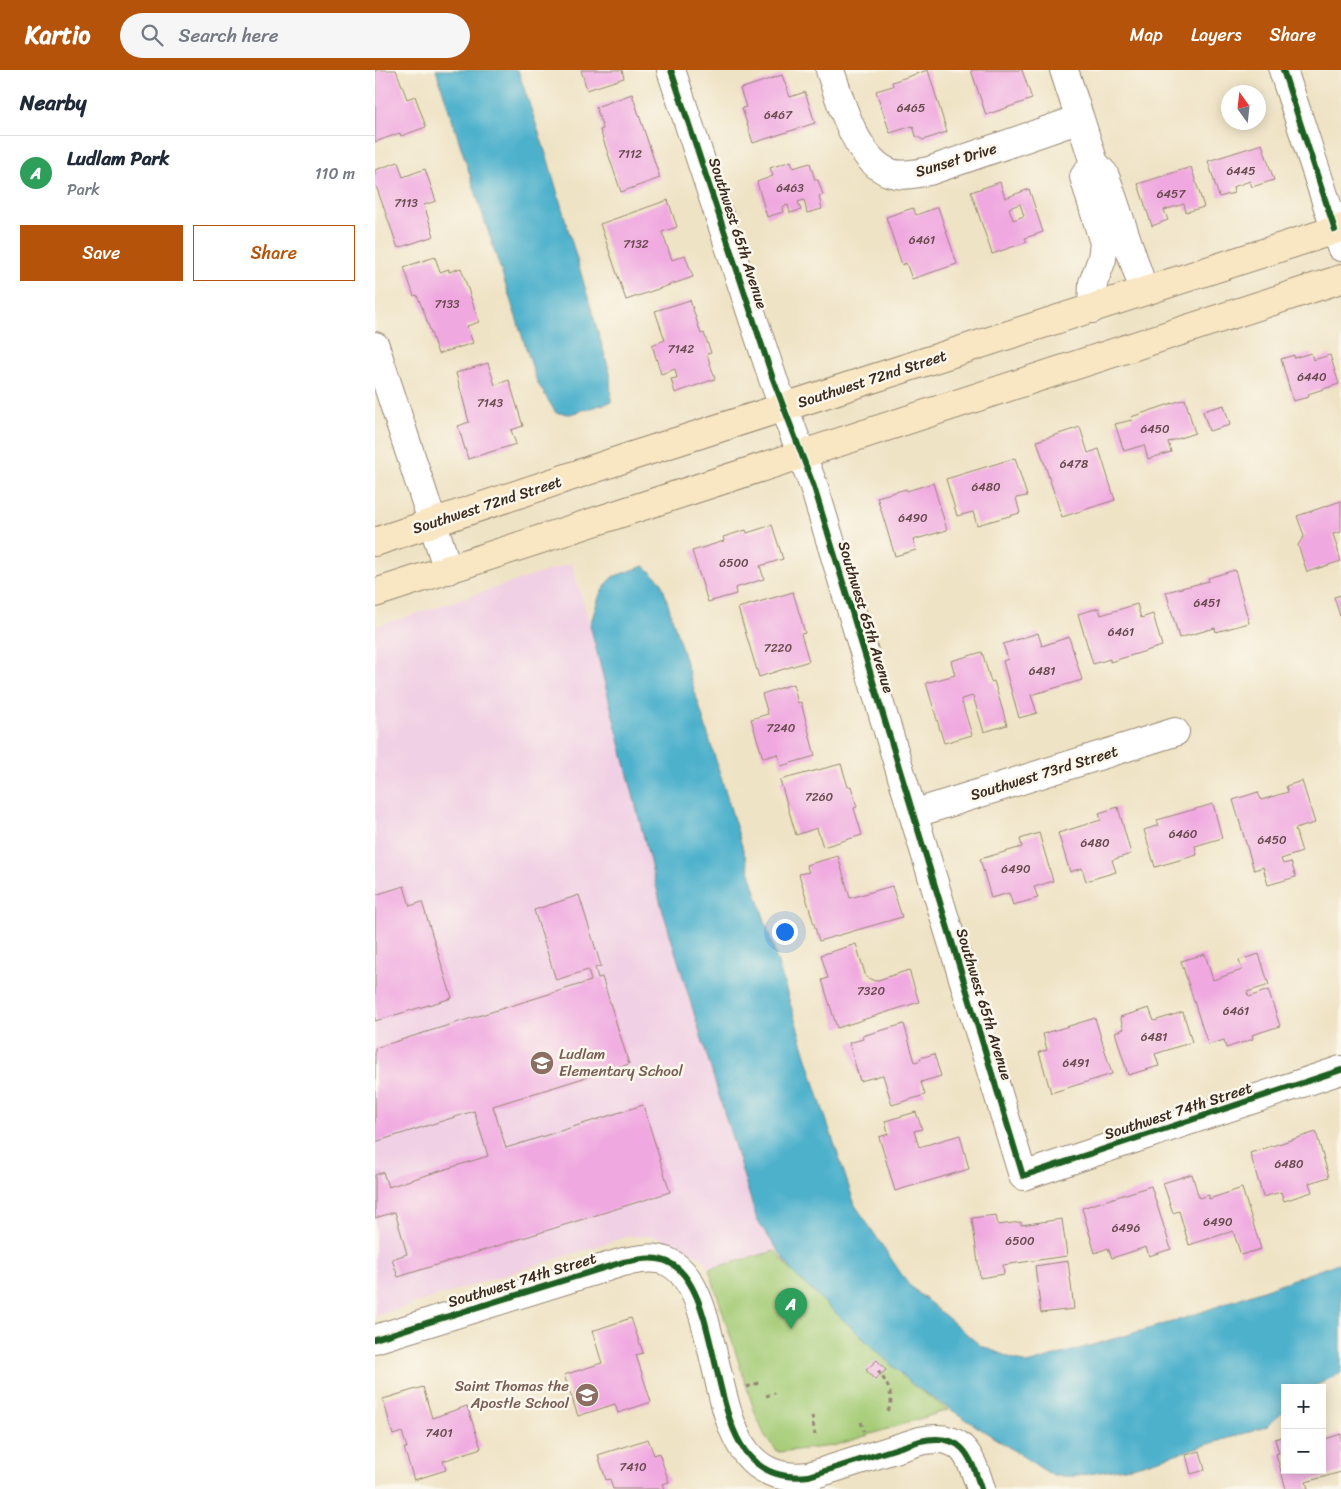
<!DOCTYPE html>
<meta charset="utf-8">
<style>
body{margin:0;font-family:Sriracha,sans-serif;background:#f6f6f7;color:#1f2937}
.controls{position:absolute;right:15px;bottom:15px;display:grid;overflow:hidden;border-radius:0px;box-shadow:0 2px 12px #0003}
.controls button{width:45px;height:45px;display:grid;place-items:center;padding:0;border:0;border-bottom:1px solid #e0e1e3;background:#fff;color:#1f2937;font:25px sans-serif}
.compass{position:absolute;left:846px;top:15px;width:45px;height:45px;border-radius:50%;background:#fff;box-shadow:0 2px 12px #0003;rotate:345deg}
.you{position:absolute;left:409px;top:861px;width:18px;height:18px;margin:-12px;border:4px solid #fff;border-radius:50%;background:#1a73e8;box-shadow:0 0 0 8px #1a73e833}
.badge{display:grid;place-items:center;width:32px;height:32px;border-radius:50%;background:#b45309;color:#fff;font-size:16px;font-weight:700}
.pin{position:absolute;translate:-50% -41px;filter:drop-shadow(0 1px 2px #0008)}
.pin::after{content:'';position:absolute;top:26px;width:18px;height:15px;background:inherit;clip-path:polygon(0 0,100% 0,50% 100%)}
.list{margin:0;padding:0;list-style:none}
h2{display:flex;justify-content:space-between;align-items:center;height:65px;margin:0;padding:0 20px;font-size:21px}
h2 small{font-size:16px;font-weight:400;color:#747a83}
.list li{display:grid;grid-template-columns:32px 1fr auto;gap:15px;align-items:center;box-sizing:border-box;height:75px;padding:0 20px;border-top:1px solid #e0e1e3}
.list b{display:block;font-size:19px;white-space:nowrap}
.list p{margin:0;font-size:16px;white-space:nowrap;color:#747a83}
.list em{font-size:16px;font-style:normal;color:#747a83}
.actions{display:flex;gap:10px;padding:15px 20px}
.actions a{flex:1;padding:11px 0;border:1px solid #b45309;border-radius:0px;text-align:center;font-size:18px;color:#b45309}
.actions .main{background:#b45309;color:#fff}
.icon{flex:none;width:28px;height:28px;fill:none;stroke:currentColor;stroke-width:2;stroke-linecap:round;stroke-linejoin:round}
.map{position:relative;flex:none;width:966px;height:1419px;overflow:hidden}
header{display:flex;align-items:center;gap:30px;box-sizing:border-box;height:70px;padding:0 25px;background:#b45309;color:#fff}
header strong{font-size:24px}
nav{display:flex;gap:28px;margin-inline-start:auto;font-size:18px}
.search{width:350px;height:45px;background:#f6f6f7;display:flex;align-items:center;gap:12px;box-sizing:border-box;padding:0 18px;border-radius:28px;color:#747a83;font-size:19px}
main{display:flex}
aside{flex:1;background:#fff}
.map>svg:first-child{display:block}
.built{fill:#f0d0e4}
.green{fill:#a6cc77;stroke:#707b4a}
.water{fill:#4db1cc;stroke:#446e75}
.building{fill:#f0a9e0;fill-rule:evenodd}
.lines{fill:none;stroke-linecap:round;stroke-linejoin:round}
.street-casing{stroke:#958672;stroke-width:30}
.secondary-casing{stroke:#958672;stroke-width:30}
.path{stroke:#958672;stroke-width:3;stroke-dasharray:4 4;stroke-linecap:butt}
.street{stroke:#fff;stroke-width:28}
.secondary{stroke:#f9e7c3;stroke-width:28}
.cycleway-casing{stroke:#fbf7ec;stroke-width:9}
.cycleway{stroke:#1b5e20;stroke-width:6}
.labels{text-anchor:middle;stroke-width:5;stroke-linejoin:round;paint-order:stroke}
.number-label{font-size:12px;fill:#684a4e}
.street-label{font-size:15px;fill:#3b2a1e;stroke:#fbf7ec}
.education-label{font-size:15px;fill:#785e54;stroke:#fbf7ec;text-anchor:start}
</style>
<header>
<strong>Kartio</strong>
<div class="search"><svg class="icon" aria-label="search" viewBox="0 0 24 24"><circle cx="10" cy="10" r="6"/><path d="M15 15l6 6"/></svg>Search here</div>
<nav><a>Map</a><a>Layers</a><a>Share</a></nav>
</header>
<main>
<aside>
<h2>Nearby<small></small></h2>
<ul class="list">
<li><span class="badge" style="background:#2e9e5b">A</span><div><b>Ludlam Park</b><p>Park</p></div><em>110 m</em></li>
</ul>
<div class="actions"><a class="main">Save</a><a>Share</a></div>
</aside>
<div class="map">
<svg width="966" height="1419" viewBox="0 0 966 1419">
<rect width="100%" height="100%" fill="#fbf7ec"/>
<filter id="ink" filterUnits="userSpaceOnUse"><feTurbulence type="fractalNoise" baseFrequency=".02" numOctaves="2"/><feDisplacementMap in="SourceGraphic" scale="10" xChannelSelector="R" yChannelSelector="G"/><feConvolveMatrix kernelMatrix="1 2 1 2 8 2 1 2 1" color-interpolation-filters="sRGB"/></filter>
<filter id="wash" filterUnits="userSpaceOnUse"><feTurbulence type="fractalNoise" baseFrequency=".0096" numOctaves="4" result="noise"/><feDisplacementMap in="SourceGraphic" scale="20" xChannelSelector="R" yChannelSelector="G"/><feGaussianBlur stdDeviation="1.12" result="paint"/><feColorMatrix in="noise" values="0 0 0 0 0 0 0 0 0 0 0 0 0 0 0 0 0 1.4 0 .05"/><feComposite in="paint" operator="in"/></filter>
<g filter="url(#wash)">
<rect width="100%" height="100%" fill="#efe3c5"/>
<!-- built -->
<path class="built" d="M197,493L215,555L286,835L382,1150L398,1174L400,1181L334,1199L331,1192L324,1186L295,1171L278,1166H254L0,1246V557Z"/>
<!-- green -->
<path class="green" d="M400,1181L419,1204L538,1315L573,1340L458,1376L403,1382L390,1366L380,1343L334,1199Z"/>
<!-- water -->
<path class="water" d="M61,0H143L173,90L235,303L236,332L195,344L181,343L162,312Z
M269,496L286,511L445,1031L480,1135L533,1214L606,1276L652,1294L807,1249L966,1192V1303L936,1318H910V1340L891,1357L761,1396L702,1406H678L538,1315L419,1204L382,1150L286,835L215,555L225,524L237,507Z"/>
<g id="blocks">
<!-- building -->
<path class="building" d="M0,0H21L32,29L40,26L51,57L26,66L25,63L0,72Z
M206,0H247L249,8L212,20Z
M553,0L572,62L548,70L541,66L538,56L515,63L501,21L518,16L517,12Z
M596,0H647L657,29L611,45Z
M407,5L415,27L430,22L440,53L378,73L367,38L371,37L365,19Z
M257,24L285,108L246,122L225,60L228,59L221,37Z
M887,74L899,110L877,117L875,111L858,117L859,123L844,127L833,91Z
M416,91L418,98L435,93L440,110H443L448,125L444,126L447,139L432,143L429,130L423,132L426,140L415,143L413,135L407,137L408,142L392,147L382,112L398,106L395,98Z
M23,92L28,107L50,99L61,131L49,135L59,166L23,178L0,113V100Z
M816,97L829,137L811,142L809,134L789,140L793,150L777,156L763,114Z
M625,112L630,128L654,119L668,162L650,168L652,172L617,184L596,122ZM645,134L649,146L638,150L634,138Z
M293,130L302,157L287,162L297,190L310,185L318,207L251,230L225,154Z
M563,137L582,194L537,209L531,193L527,195L511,147L538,138L541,145Z
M60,187L65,202L74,199V202L86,198L104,252L92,256L98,273L63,284L49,242L42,225L39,226L29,197Z
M315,230L326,264L329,263L336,283L332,284L340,309L300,323L296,309L302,308L300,299L286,304L277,275L290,270L280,241Z
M936,283L938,290L955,285L964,314L933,324L934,327L918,331L906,289L919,285V288Z
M113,293L120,315L134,310L148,356L136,360L141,374L93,389L83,356L94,352L81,303Z
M810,329L820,363L793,372L796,382L773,389L769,375L749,381L740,354L757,350L756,347Z
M849,335L855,355L834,361L828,341Z
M705,357L713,383L724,379L740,430L687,447L662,371Z
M640,388L652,426L641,428L645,443L602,455L598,442L582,446L571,409Z
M558,413L572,460L538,470L541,480L520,486L502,427L531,419L532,421Z
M966,431V462L958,464L966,491L932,502L923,475L929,466L922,446Z
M397,455L408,489L385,496L389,509L360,518L361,524L333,532L317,481L349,471L348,467L371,460L372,463Z
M860,500L874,553L841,562L840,558L804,568L791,522L834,511L833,508Z
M418,522L430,563L426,564L434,591L384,607L363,538Z
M966,525V546H965L959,527Z
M762,534L766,548L778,544L787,576L735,592V589L718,594L703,544L724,538L726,545Z
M663,563L667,576L694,567L707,610L656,625L662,643L644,648L628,591L633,589L628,574Z
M607,582L616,612L619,611L632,655L609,662L598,626L586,629L597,665L569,673L551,613L580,605L576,591Z
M418,614L423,633L426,632L440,686L406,696L403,684L388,688L376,649L393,644L387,624Z
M466,694L473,717L476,716L482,737L479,738L487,765L448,777L442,758L421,765L405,710Z
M927,711L940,753L920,759L927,782L906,789L908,794L916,792L921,807L893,815L888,797L879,800L858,730L883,722L886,730L913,722L911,716Z
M838,734L847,768L820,776L822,785L780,797L769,760L784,755L782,750Z
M743,737L756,784L737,790L741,802L711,811L707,798L695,802L683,763L726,750L724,743Z
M664,763L678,811L659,817L663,828L638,835L634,823L616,828L605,789L647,777L645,769Z
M463,786L475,828L517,816L527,847L444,871L424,804L434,802L431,795Z
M29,816L35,836L47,832L77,928L0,951V825Z
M204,825L226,896L220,898L223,908L227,907L254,994L118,1036L131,1078L268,1035L295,1122L23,1207L17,1189L32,1184L20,1142L0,1148V1105L8,1102L13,1117L113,1086L99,1041L0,1072V978L216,911L213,900L181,910L159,840Z
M481,874L491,907L500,911L534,900L544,932L462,958L447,910L453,908L446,885Z
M830,884L838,910L867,900L864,890L884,884L894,915L872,922L874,927L893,920L905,956L877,965L878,969L851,978L849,970L833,975L806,891Z
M774,938L779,951L808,942L817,972L780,984L784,996L753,1005L740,962L749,959L745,947Z
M720,948L737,1004L676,1023L664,982L672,980L668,964Z
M529,954L540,992L546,990L545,988L559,984L566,1006L546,1012L550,1025L517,1035L508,1005L485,1011L474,973L488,969L487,966Z
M541,1042L547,1059L539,1061L544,1077L585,1065L594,1099L520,1121L504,1067L513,1064L510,1051Z
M941,1062L954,1107L934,1113L937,1122L909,1131L906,1122L888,1127L875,1083Z
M817,1104L824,1128L834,1125V1129L867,1118L886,1179L866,1185L858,1161L814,1175L804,1141L798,1143L788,1113Z
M776,1116L796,1179L774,1186L771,1177L737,1188L733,1178L720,1183L707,1138Z
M621,1145L623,1155L646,1152V1155L687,1149L692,1186L628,1195L629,1204L605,1208L597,1148Z
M693,1191L699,1239L666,1243L660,1196Z
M256,1248L268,1283L261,1285L276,1332L243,1343L240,1334L203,1346L189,1305L227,1293L217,1261Z
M502,1290L511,1300L500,1310L491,1300Z
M48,1317L57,1348L92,1336L106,1378L68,1391L71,1400L39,1410L29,1378H32L27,1362L18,1365L8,1329Z
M966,1364V1402L931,1412L933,1419H911L901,1384L904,1383L900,1369L910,1366V1400H947V1370Z
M273,1369L279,1385L284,1383L294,1412L287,1414L289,1419H238L235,1409L231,1410L223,1385Z
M825,1381L830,1400L816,1404L811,1385Z"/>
</g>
</g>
<g filter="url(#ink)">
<use href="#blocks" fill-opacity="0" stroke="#958672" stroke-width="1"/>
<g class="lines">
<!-- street casing -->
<g class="street-casing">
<path id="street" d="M296,0L398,309L439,417L648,1106L966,1000
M455,0C465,31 482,92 516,103C528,107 542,103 554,101L705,49L689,0
M908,0L966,177
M705,49L719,93L729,104L734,117L769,221
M717,239L718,213L727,189L729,173L709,107L719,93
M0,276L73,500
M538,744L800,662
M0,1269L248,1192C262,1190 278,1185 293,1192C313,1201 323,1227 329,1248C335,1270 340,1292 345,1314C357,1364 371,1413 434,1406L545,1371C587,1362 595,1384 606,1419"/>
</g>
<!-- secondary casing -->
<g class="secondary-casing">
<path id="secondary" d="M0,472L257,386L966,158
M0,523L966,209"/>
</g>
<!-- path -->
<path class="path" d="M503,1301C512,1312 523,1331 510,1344
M372,1317L386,1312
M391,1326L400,1323
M437,1346L440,1365
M486,1352L489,1361"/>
<!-- street -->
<use href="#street" class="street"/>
<!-- secondary -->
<use href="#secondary" class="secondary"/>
<!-- cycleway casing -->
<g class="cycleway-casing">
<path id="cycleway" d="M296,0L398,309L439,417L648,1106L966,1000
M908,0L960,160
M0,1269L248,1192C262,1190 278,1185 293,1192C313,1201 323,1227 329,1248C335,1270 340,1292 345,1314C357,1364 371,1413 434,1406L545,1371C587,1362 595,1384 606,1419"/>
</g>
<!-- cycleway -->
<use href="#cycleway" class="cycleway"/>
</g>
</g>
<!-- icons -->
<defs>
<g id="school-disc" transform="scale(1.25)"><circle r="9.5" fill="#8d6e63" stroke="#fbf7ec"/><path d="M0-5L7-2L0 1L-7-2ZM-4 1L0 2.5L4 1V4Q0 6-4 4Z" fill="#fff"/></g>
</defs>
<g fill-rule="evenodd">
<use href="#school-disc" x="167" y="993"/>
<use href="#school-disc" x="212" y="1325"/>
</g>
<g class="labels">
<!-- number labels -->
<g class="number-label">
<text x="536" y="42">6465</text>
<text x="403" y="49">6467</text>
<text x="255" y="88">7112</text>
<text x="866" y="105">6445</text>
<text x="415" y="122">6463</text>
<text x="796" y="128">6457</text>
<text x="31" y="137">7113</text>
<text x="547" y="174">6461</text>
<text x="261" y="178">7132</text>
<text x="72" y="238">7133</text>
<text x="306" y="283">7142</text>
<text x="937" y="311">6440</text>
<text x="115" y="337">7143</text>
<text x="780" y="363">6450</text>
<text x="699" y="398">6478</text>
<text x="611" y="421">6480</text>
<text x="538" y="452">6490</text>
<text x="359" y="497">6500</text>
<text x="832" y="537">6451</text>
<text x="746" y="566">6461</text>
<text x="403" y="582">7220</text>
<text x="667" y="605">6481</text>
<text x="406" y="662">7240</text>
<text x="444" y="731">7260</text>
<text x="808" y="768">6460</text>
<text x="897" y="774">6450</text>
<text x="720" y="777">6480</text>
<text x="641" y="803">6490</text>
<text x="496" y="925">7320</text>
<text x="861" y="945">6461</text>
<text x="779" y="971">6481</text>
<text x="701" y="997">6491</text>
<text x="914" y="1098">6480</text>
<text x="843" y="1156">6490</text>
<text x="751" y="1162">6496</text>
<text x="645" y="1175">6500</text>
<text x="64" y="1367">7401</text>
<text x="258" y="1401">7410</text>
</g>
<!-- street labels -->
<g class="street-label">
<text transform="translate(581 90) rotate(-17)" y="5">Sunset Drive</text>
<text transform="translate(363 163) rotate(72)" y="5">Southwest 65th Avenue</text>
<text transform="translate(497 309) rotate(-18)" y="5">Southwest 72nd Street</text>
<text transform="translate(112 435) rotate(-18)" y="5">Southwest 72nd Street</text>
<text transform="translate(491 547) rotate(73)" y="5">Southwest 65th Avenue</text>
<text transform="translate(669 703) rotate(-17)" y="5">Southwest 73rd Street</text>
<text transform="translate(609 934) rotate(73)" y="5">Southwest 65th Avenue</text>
<text transform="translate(803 1041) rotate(-18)" y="5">Southwest 74th Street</text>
<text transform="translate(147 1210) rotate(-17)" y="5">Southwest 74th Street</text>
</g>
<!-- education labels -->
<g class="education-label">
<text x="184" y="989">Ludlam<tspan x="184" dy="17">Elementary School</tspan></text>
<text x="194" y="1321" text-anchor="end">Saint Thomas the<tspan x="194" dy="17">Apostle School</tspan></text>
</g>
</g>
</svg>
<div class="controls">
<button>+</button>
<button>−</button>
</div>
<svg class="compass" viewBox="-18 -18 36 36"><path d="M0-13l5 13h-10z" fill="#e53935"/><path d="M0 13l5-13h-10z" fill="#747a83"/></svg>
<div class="you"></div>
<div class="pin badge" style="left:416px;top:1259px;background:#2e9e5b">A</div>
</div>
</main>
